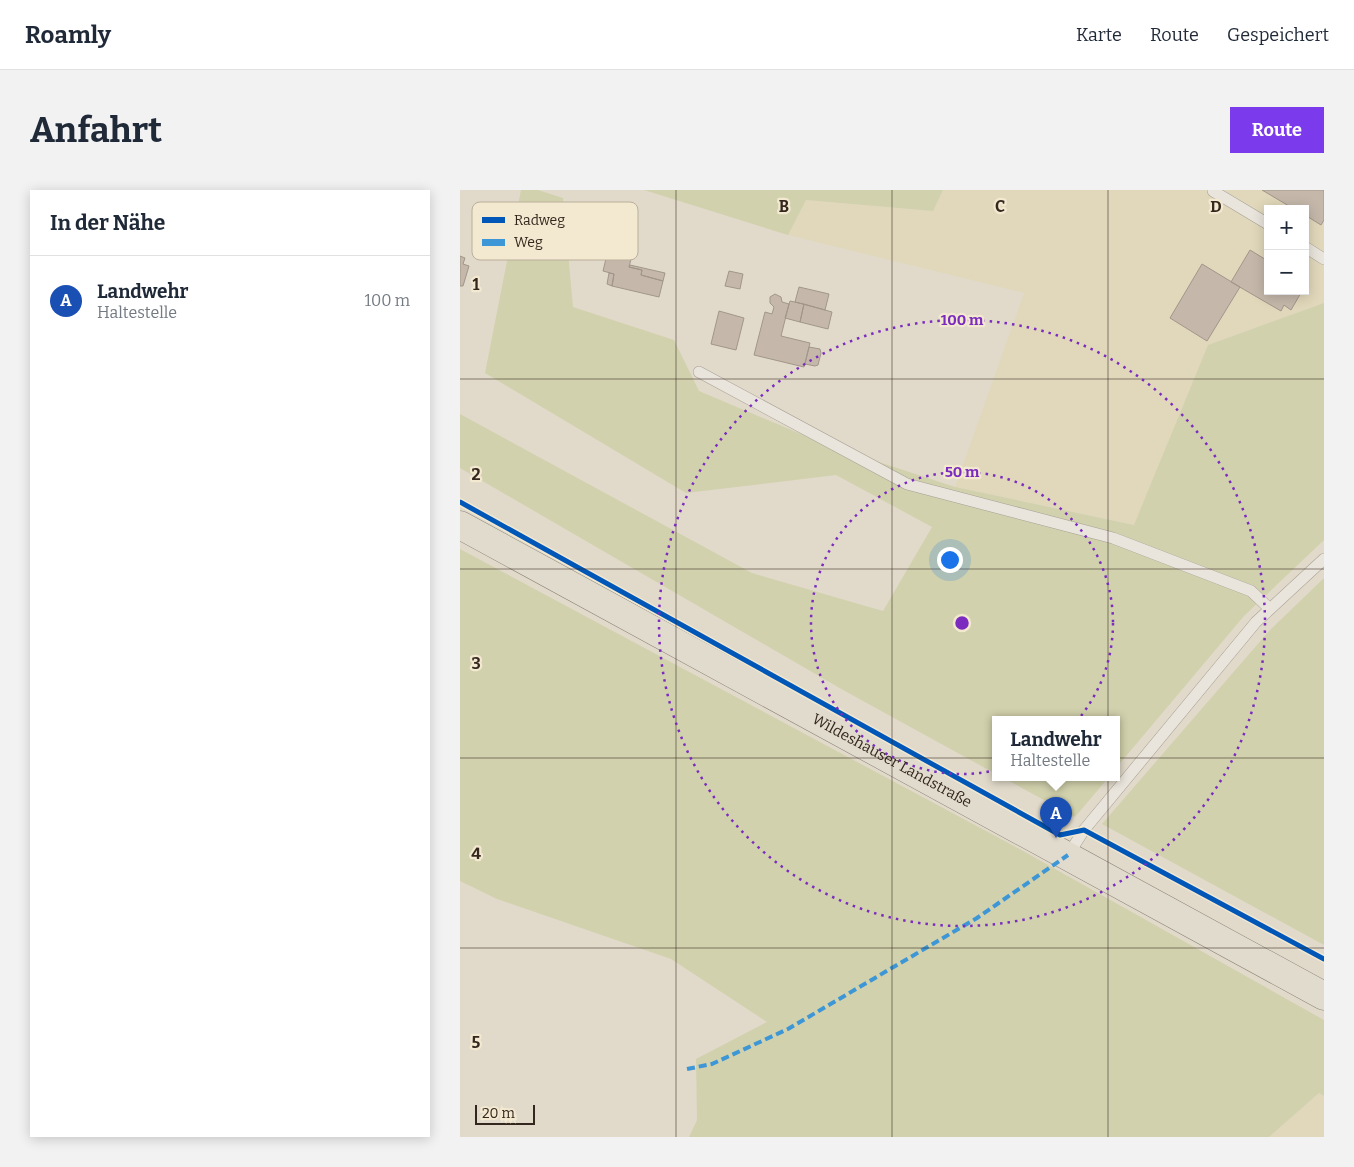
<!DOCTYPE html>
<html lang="de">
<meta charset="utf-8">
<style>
body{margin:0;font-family:Bitter,serif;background:#f2f2f3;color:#1f2937}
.controls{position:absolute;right:15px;top:15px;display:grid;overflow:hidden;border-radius:0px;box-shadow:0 2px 12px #0003}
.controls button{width:45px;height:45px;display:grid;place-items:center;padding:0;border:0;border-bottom:1px solid #e0e1e3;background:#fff;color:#1f2937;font:25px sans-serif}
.scale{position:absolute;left:15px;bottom:12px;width:60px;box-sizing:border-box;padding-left:5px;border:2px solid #34271d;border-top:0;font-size:14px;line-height:18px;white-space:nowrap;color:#34271d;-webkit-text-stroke:4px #f3e8d0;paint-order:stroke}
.you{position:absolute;left:489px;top:369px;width:18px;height:18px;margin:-12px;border:4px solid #fff;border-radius:50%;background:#1a73e8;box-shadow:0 0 0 8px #1a73e833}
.badge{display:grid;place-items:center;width:32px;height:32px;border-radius:50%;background:#7c3aed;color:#fff;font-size:16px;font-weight:700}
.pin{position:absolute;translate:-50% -41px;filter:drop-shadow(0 1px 2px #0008)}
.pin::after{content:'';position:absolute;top:26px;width:18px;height:15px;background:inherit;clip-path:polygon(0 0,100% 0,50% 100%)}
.popup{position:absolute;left:532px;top:526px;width:128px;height:65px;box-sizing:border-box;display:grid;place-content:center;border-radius:0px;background:#fff;filter:drop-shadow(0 1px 4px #0005);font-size:16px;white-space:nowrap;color:#747a83}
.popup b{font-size:19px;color:#1f2937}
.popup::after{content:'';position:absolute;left:50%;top:100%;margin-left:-10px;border:10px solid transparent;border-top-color:#fff}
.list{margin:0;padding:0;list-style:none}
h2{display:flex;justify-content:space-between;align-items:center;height:65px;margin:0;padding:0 20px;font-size:21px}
h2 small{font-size:16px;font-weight:400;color:#747a83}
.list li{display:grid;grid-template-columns:32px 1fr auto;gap:15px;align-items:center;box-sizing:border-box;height:90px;padding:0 20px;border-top:1px solid #e0e1e3}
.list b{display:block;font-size:19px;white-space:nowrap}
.list p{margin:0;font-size:16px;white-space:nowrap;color:#747a83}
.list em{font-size:16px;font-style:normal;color:#747a83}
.map{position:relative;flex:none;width:864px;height:947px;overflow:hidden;border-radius:0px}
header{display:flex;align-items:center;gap:30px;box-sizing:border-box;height:70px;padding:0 25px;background:#fff;border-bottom:1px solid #e0e1e3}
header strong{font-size:24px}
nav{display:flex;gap:28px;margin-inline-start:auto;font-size:18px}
.intro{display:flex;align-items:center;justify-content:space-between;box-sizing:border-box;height:120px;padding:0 30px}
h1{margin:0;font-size:35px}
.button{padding:12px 22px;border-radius:0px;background:#7c3aed;color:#fff;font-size:18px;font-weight:700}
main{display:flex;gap:30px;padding:0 30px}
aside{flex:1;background:#fff;border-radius:0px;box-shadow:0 2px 12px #0003}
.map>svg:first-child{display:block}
.farmland{fill:#e1d8bb;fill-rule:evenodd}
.green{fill:#d1d1ad}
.building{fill:#c5b8ab;stroke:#a1968a}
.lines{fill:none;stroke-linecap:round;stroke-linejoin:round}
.lane-casing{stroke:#a69f94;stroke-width:12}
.primary-casing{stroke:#8b847a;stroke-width:29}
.lane{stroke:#eae5dc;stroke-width:11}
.primary{stroke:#e1dbcd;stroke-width:28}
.quiet{stroke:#3d96d5;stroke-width:4;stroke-dasharray:8 4;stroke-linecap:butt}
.cycleway-casing{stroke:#f3e8d0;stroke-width:8}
.cycleway{stroke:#0057b8;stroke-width:5}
.grid{fill:none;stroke:#34271d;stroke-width:1;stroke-opacity:0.55}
.ring{fill:none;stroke:#7b2cbf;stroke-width:2.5;stroke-dasharray:2.5 5}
.labels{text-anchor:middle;stroke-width:4.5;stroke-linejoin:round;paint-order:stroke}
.street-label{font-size:15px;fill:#34271d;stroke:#f3e8d0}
.key{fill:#f3e8d0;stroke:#baae9a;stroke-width:1}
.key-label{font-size:14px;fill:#34271d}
.grid-label{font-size:16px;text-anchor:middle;font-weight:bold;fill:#34271d;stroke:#f3e8d0;stroke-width:4.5;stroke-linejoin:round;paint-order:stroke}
.centre{fill:#7b2cbf;stroke:#f3e8d0;stroke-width:2.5}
.ring-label{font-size:15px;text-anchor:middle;font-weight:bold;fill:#7b2cbf;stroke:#f3e8d0;stroke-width:4.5;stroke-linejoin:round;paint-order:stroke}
</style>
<header>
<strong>Roamly</strong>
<nav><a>Karte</a><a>Route</a><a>Gespeichert</a></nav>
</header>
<div class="intro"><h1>Anfahrt</h1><a class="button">Route</a></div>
<main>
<aside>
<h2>In der Nähe<small></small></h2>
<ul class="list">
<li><span class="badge" style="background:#1a4fb4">A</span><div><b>Landwehr</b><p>Haltestelle</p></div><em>100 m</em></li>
</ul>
</aside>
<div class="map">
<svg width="864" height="947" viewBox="0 0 864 947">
<rect width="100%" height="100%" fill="#e1daca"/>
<!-- farmland -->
<path class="farmland" d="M483,0H864V113L748,155L675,335L495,297L564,103L328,45L345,10L473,21ZM808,19H845V101H808Z
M859,903L864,906V947H809Z"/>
<!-- green -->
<path class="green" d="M61,0H78L103,8L113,117L214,150L239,201L367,255L495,297L674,335L748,155L864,113V350L784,426L656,578V529H536V584L383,500L0,278V224L292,383L423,421L472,337L376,285L226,303L25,183Z
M184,0H483L473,21L346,10L328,45Z
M0,359L554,656L864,830V906L859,903L809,947H229L237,930L236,869L307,832L211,769L37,709L0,691Z
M864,388V755L642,634L809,441Z
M542,587H649L615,627Z"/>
<!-- building -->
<path class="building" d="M802,0H864V30L861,35L845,25V19H834Z
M153,40L171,45L168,60L173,61L169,77L182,80L181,85L203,91L199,107L152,96L154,84L143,81Z
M171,45L177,46L173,61L168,60Z
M790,60L808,71V101H842L831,120L824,115L821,121L771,92Z
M0,66L5,68L3,74L9,76L3,96H0Z
M742,74L780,97L747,151L710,128Z
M170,75L205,83L203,91L181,85L182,80L169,77Z
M269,81L283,84L280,99L265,96Z
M149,83L154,84L152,96L147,94Z
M339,97L369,104L365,120L335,112Z
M315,104L321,107L322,112L329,114L321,146L350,153L344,177L294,165L305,122L312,124L314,117L310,113V107Z
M330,111L344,114L340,132L325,128Z
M344,114L372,122L368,139L340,132Z
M259,121L284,128L276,160L251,154Z
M349,157L360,159L361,163L358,175L355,176L345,174Z"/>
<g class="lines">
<!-- lane casing -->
<g class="lane-casing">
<path id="lane" d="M753,1L808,34
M845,57L864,69
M239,182L447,294L653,348L791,401L810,419
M608,665L624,640L796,432L864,369"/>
</g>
<!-- primary casing -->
<g class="primary-casing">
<g id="primary">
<path id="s1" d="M0,335L864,806"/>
</g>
</g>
<!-- lane -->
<use href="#lane" class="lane"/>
<!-- primary -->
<use href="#primary" class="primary"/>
<!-- quiet -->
<path class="quiet" d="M227,879L252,874L328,839L517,728L608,665"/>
<!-- cycleway casing -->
<g class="cycleway-casing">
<path id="cycleway" d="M0,312L600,645L624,640L864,769"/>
</g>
<!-- cycleway -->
<use href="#cycleway" class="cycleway"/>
</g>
<!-- grid -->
<path class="grid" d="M216,0V947M432,0V947M648,0V947M0,189H864M0,379H864M0,568H864M0,758H864"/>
<!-- distance rings -->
<g class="ring">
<circle cx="502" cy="433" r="151"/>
<circle cx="502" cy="433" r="303"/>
</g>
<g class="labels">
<!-- street labels -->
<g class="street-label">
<text dy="5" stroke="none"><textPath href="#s1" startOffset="492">Wildeshauser Landstraße</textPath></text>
</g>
</g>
<!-- legend -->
<rect x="12" y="12" width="166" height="58" rx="8" class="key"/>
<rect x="22" y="27" width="23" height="6" fill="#0057b8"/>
<rect x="22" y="49" width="23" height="7" fill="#3d96d5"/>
<g class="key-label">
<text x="54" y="35">Radweg</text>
<text x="54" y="57">Weg</text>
</g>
<g class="grid-label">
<text x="324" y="22">B</text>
<text x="540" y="22">C</text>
<text x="756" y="22">D</text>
<text x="16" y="100">1</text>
<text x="16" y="290">2</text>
<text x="16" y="479">3</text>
<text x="16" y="669">4</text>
<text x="16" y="858">5</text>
</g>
<circle cx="502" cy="433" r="8" class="centre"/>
<g class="ring-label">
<text x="502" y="135">100 m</text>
<text x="502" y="287">50 m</text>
</g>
</svg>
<div class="controls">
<button>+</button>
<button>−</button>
</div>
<div class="scale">20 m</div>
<div class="you"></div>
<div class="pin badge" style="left:596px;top:648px;background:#1a4fb4">A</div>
<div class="popup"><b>Landwehr</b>Haltestelle</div>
</div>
</main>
